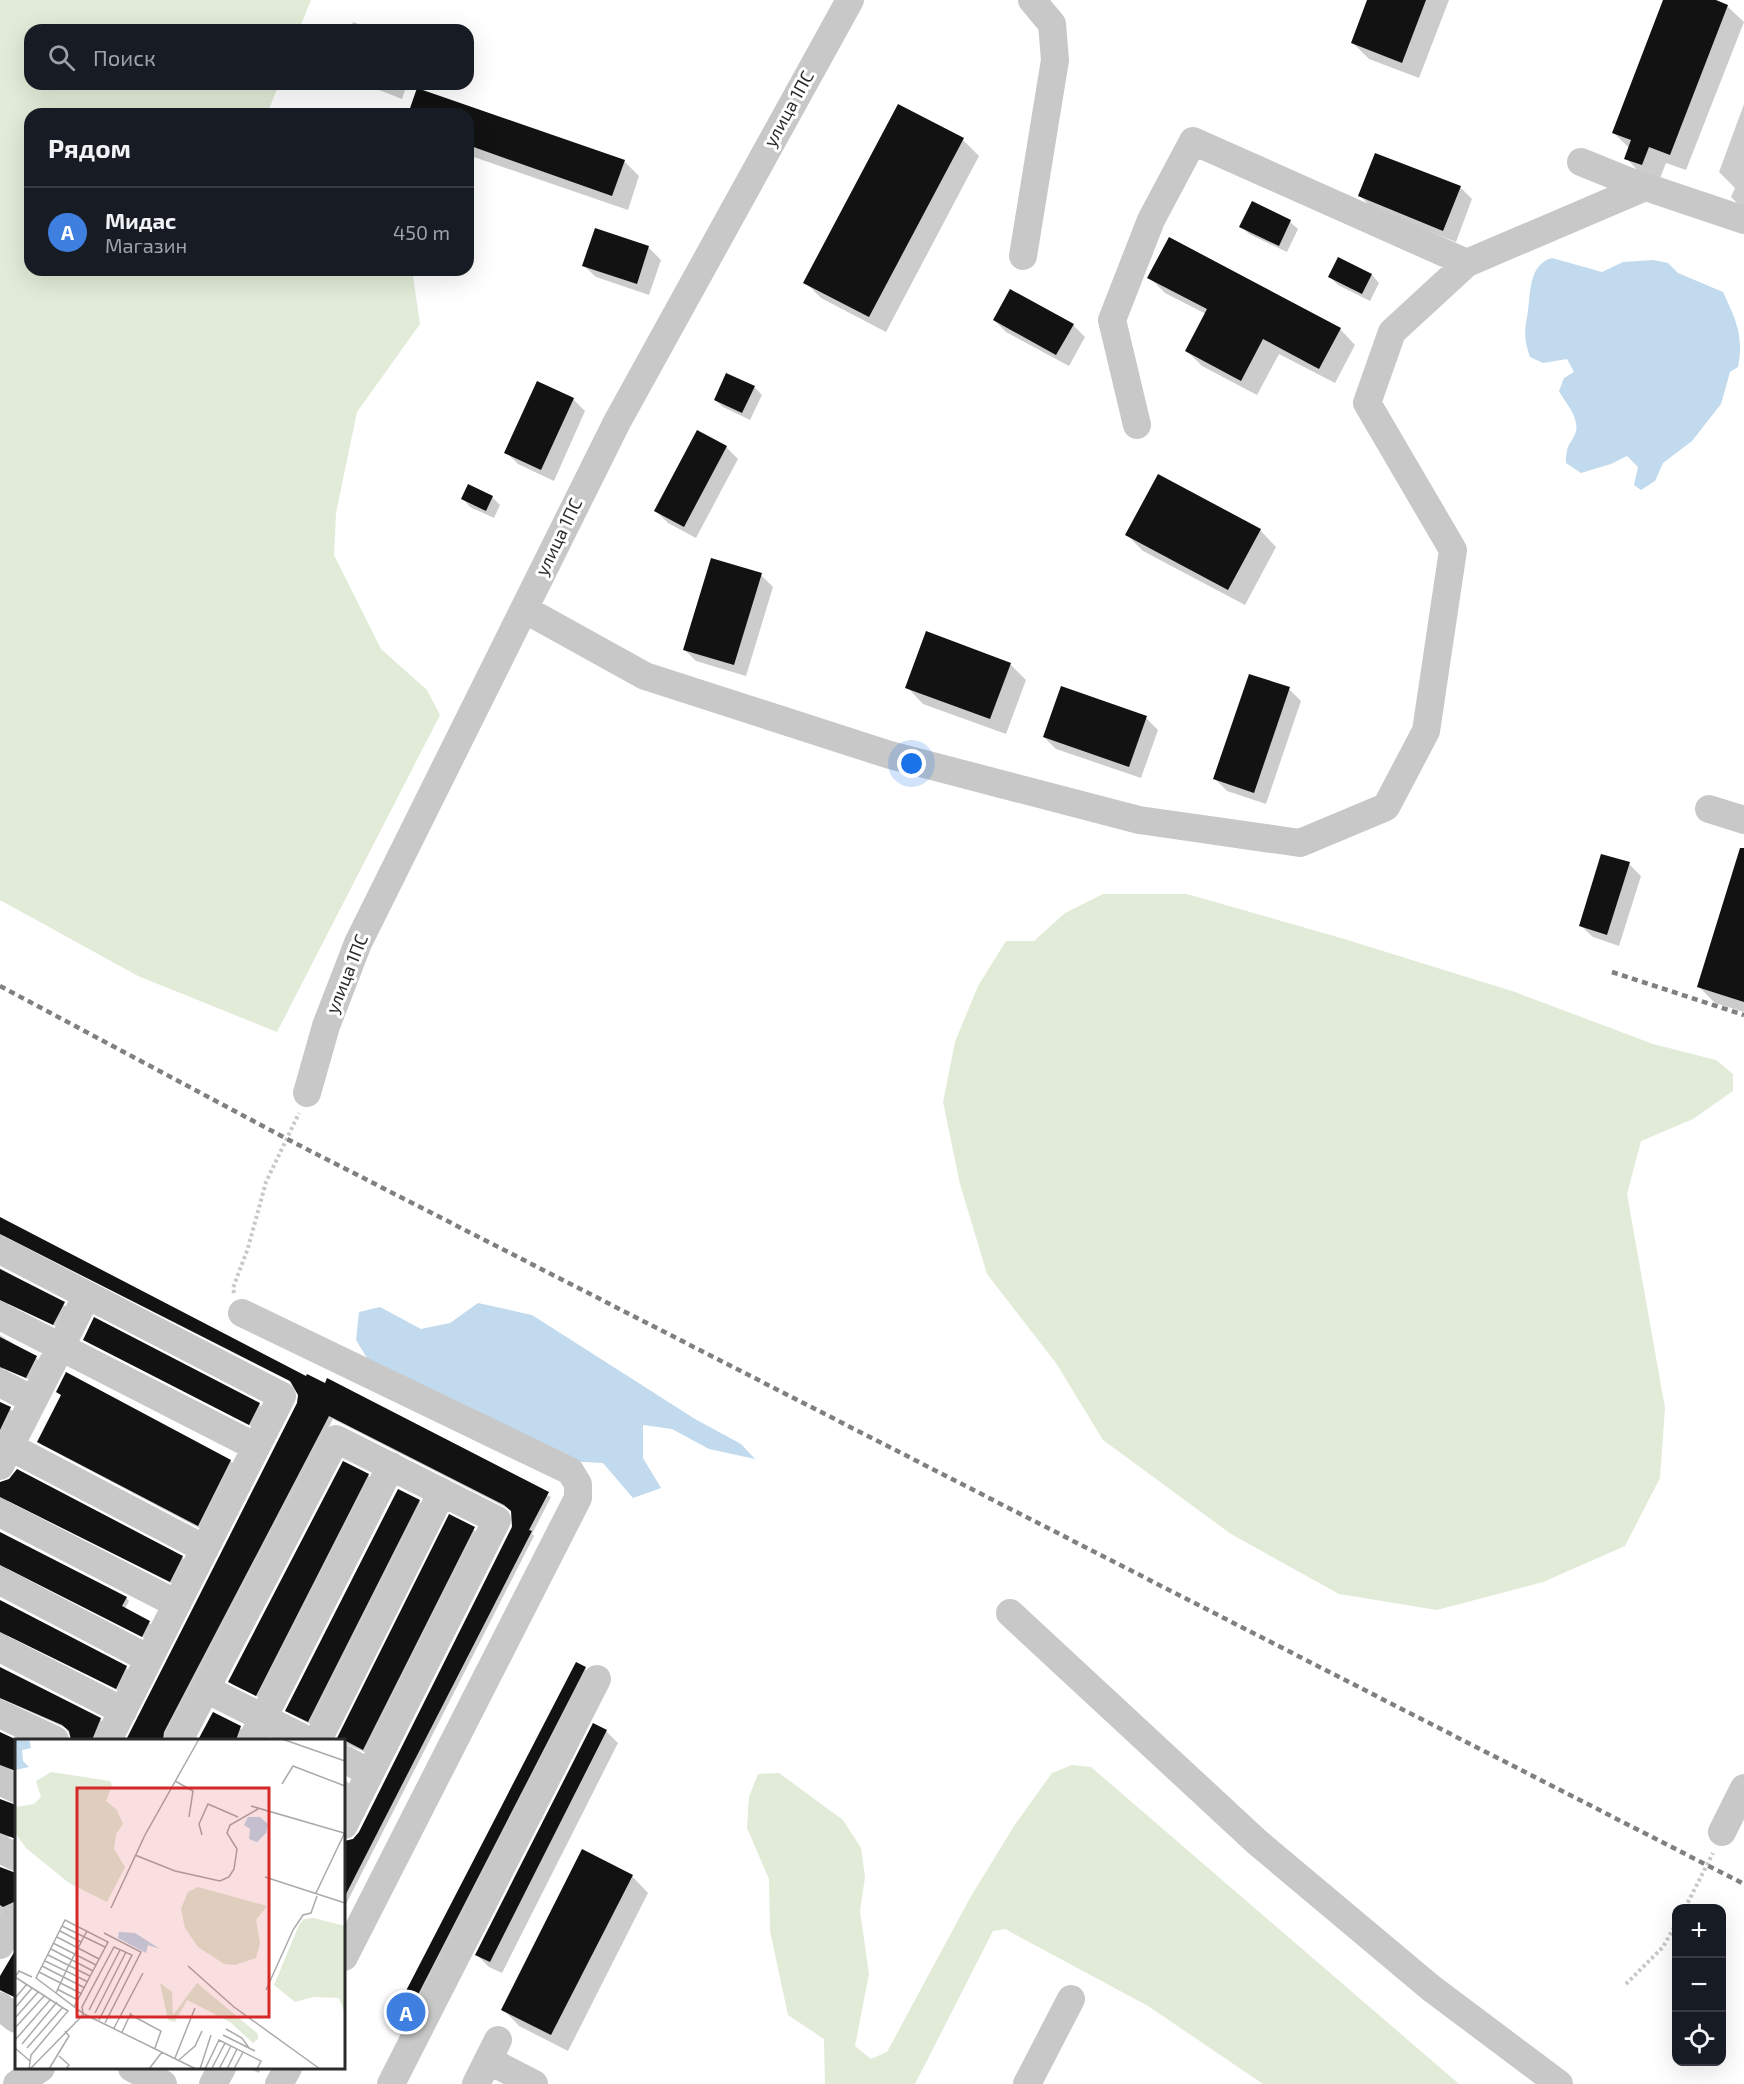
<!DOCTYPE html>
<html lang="ru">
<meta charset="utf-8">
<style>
body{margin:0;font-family:"Exo 2",sans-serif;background:#242831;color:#f1f3f6}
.controls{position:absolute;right:18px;bottom:18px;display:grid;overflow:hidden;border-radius:12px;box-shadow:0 6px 24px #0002}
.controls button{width:54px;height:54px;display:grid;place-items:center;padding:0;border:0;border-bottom:2px solid #363941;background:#171b24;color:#f1f3f6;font:30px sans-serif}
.you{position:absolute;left:912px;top:764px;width:21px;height:21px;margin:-15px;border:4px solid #fff;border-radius:50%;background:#1a73e8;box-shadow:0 0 0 9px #1a73e833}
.badge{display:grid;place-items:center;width:39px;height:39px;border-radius:50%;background:#f41c24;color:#fff;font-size:20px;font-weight:700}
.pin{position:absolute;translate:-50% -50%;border:3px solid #fff;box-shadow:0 2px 6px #0006}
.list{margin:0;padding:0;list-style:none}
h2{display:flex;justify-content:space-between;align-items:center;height:78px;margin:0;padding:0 24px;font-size:26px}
h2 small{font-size:20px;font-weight:400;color:#9ea1a6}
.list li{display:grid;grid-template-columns:39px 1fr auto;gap:18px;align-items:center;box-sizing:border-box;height:90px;padding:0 24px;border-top:2px solid #363941}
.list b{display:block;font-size:22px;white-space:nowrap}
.list p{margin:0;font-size:20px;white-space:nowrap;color:#9ea1a6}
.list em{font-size:20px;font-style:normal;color:#9ea1a6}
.icon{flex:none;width:33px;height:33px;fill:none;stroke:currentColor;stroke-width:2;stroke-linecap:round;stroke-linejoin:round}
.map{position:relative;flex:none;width:1744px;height:2084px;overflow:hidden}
.search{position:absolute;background:#171b24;box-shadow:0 6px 24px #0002;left:24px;top:24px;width:450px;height:66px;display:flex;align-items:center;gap:15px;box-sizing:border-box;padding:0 21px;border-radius:18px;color:#9ea1a6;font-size:22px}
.panel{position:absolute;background:#171b24;box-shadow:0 6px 24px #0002;left:24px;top:108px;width:450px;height:168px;border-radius:18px}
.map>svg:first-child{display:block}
.green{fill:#e1ebd7}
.water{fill:#c1daed}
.shadow{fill:#0003}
.building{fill:#121212}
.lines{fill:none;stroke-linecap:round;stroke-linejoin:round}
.path{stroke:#c8c8c8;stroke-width:4;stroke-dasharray:3 3;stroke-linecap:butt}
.minor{stroke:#c8c8c8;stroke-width:28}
.rail{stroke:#808080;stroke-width:4.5;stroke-dasharray:6 4.5;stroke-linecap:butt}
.labels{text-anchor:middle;stroke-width:6;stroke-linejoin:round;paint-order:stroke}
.street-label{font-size:18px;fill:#2b2b2b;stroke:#fff}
.inset-road{fill:none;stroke:#aaa;stroke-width:1.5}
.view{fill:#d62828;fill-opacity:0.15;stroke:#d62828;stroke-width:3}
.inset-edge{fill:none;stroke:#2b2b2b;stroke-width:3}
</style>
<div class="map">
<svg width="1744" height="2084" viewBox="0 0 1744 2084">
<rect width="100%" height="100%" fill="#fff"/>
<!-- green -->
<path class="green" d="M0,0H311L299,30H30V84H279L267,114H30V270H410L413,276L420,324L357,412L336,513L334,555L381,649L427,690L440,715L277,1032L138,976L0,900Z
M1103,894H1187L1341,938L1515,992L1653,1044L1716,1060L1733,1074V1091L1693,1119L1641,1141L1627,1194L1665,1408L1660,1478L1625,1546L1543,1582L1437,1610L1339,1594L1231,1534L1103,1440L1056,1363L987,1274L960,1184L943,1102L955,1042L978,986L1006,941H1034L1065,913Z
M1072,1765L1091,1767L1459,2084H1263L1148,2006L1005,1929L993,1931L915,2084H825L824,2039L788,2015L770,1931L769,1879L747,1828L749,1797L758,1774L779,1773L843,1820L861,1848L865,1877L860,1911L869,1974L855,2046L871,2059L887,2052L970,1898L1014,1826L1052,1773Z"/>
<!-- water -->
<path class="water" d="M1552,258L1602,272L1623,262L1653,260L1668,263L1678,273L1723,292C1736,320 1744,336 1738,367L1730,372L1721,404L1692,441L1663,463L1655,481L1641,490L1634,485L1638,467L1627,456L1611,464L1581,473L1566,463C1566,441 1572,445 1576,431C1579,416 1565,403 1559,391L1564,378L1574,372L1567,359L1543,363L1530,357C1521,330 1527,326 1529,301C1531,284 1532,264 1552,258Z
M478,1303L532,1315L695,1419L741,1444L755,1459L709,1449L672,1429L643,1425V1458L661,1488L633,1498L603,1463L564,1461L370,1363L356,1340L359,1312L380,1307L421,1329L450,1323Z"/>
<!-- shadow -->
<path class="shadow" d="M1369,0H1449L1419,78L1369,59L1353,43Z
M1665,0H1712L1727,6L1744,22L1686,170L1666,163L1659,181L1642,175L1626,158L1630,149L1613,132Z
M353,22L374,30H350Z
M364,84H407L402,99Z
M418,90L624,161L639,176L628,210L468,155V114H410Z
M1744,104V210L1731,197L1735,188L1719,172Z
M963,140L979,156L886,332L821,298L805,282Z
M1460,187L1472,199L1456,242L1372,208L1360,196Z
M1252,203L1290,222L1298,229L1287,252L1249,234L1241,226Z
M596,230L649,248L661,260L649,295L596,277L583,265Z
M1339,259L1372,275L1379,283L1370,301L1338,285L1330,277Z
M1149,277L1340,329L1355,345L1335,383L1279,354L1257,395L1202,366L1187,351L1206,314L1165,293Z
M994,320L1073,325L1085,337L1069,366L1006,332Z
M754,387L762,395L750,420L723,407L715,400Z
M573,399L585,411L554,481L518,464L506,452Z
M698,432L726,447L738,459L696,538L668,523L656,511Z
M492,497L500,505L494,518L470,507L463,499Z
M1260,530L1276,547L1245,605L1143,551L1127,535Z
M761,575L773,587L746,676L696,661L684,649Z
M1010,664L1026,680L1006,734L923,704L907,687Z
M1289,689L1301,701L1266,804L1227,791L1215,779Z
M1146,718L1158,730L1141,778L1056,749L1044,737Z
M1629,864L1641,876L1619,946L1593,937L1580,925Z
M1744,865V1012L1715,1003L1699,987Z
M0,1218L307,1378L551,1497L532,1534L534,1536L344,1908V1843L353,1840L360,1833L515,1520L513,1511L333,1419L167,1740H128L298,1404L300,1394L293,1383L4,1236L0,1238Z
M0,1268L67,1307L57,1327L12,1304L0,1305Z
M0,1335L40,1361L30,1380L4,1369L0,1371Z
M85,1340L259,1404L262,1408L253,1427Z
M58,1392L230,1461L234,1464L201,1529L42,1445L38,1442L62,1396Z
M0,1402L14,1412L0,1436Z
M368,1475L371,1478L260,1698L233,1685L230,1681Z
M0,1484L182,1557L185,1561L173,1584L12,1501L0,1502Z
M419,1501L422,1504L312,1725L291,1714L287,1710Z
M450,1516L477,1532L367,1753L348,1745L344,1748V1740H337Z
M0,1533L126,1598L129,1601L125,1609L152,1625L146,1639L12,1569L0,1570Z
M0,1601L126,1667L129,1671L119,1691L12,1636L0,1635Z
M0,1668L100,1719L103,1723L96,1740H72L66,1728L4,1700L0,1701Z
M585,1669L588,1672L409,2022L396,2014Z
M214,1714L243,1730L240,1740H200Z
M594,1725L606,1731L618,1743L502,1973L489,1967L477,1955Z
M0,1734L16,1742V1772L0,1769Z
M344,1779L351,1785L344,1799Z
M0,1800L8,1805H16V1840L12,1837L0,1838Z
M0,1868L16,1875V1905L0,1917Z
M632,1876L648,1893L568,2051L519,2026L503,2009Z
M16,1950V1997L0,1991V1980Z
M248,2068H261L259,2073Z"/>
<!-- building -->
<path class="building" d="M1367,0H1426L1402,63L1351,43Z
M1663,0H1716L1728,5L1670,155L1649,147L1642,165L1624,159L1631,140L1612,133Z
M417,88L625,160L612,196L468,145V114H408Z
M898,104L964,138L869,317L803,283Z
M1375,153L1461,186L1443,231L1358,196Z
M1252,201L1291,220L1279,246L1239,227Z
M595,228L649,246L637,284L582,266Z
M1169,237L1341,328L1319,369L1263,339L1241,381L1185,351L1207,309L1147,278Z
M1338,257L1372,274L1362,294L1328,277Z
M1010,289L1074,324L1056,355L993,320Z
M726,373L755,386L742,413L714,400Z
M537,381L574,398L541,470L504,453Z
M697,430L727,446L684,527L654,511Z
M1158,474L1261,529L1228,590L1125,535Z
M468,484L493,496L486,511L461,499Z
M711,558L762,573L734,665L683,650Z
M926,631L1011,663L990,719L905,688Z
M1249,674L1290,687L1254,793L1213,779Z
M1061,686L1147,716L1129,767L1043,737Z
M1740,848H1744V1002L1697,987Z
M1601,854L1630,862L1607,935L1579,926Z
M0,1217L306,1376L307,1374L325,1383L327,1378L549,1492L529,1530L532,1531L344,1898V1841L353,1839L359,1832L512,1527L511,1511L504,1505L329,1416L164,1732L163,1740H126L297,1403L298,1395L290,1381L0,1234Z
M0,1269L65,1302L53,1325L0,1300Z
M94,1317L260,1403L249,1425L83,1340Z
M0,1337L37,1356L26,1378L0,1367Z
M66,1372L231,1460L198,1526L37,1442L61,1395L56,1392Z
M0,1402L11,1407L0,1430Z
M343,1461L369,1474L256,1696L228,1682Z
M17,1469L183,1556L170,1582L0,1497V1482L9,1479Z
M398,1489L420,1500L308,1722L285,1711Z
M449,1514L475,1527L363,1750L344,1740H336Z
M0,1532L127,1597L122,1606L150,1621L142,1637L0,1565Z
M0,1600L127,1666L116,1689L0,1632Z
M576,1662L586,1667L405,2020L394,2014Z
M0,1667L101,1718L92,1740H71L69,1731L62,1725L0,1698Z
M213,1712L241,1726L236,1740H198Z
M593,1723L607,1730L490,1962L475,1955Z
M0,1732L17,1740L16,1771L0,1765Z
M0,1799L16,1805V1839L0,1833Z
M582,1849L633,1875L551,2035L501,2010Z
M0,1867L16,1873V1901L3,1907L0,1905Z
M16,1949V1998L0,1990V1976Z"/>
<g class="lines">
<!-- path -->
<path class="path" d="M234,1293L233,1288L248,1248L266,1182L299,1113
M1685,1908L1713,1853
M1626,1984L1663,1947L1676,1924"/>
<!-- minor -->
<path class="minor" d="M1581,162L1628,181L1744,220
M1023,256L1055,60L1052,24L1032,0
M1137,425L1112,320L1151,220L1193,141L1467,263
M524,609L645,676L890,755L1139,820L1300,843L1386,807L1426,731L1453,550L1367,403L1392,332L1467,263L1645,187
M1709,809L1744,820
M307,1093L326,1026L358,943L617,422L850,0
M0,1250L282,1396L108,1740
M242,1313L570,1471L578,1484V1498L344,1957
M0,1316L256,1447
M0,1383L33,1400
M0,1448L20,1452L205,1549
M0,1466L87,1295
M0,1513L177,1604
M0,1581L149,1659
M1010,1613L1257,1842L1431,1988L1559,2084
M0,1648L123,1711
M206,1689L307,1740
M0,1714L55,1740
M179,1740L336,1439L497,1520L344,1825
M252,1740L391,1466
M318,1740L442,1492
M344,1759L370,1773
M0,1781L16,1789
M1722,1832L1744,1788
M0,1849L16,1857
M0,1945L16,1917
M0,2006L16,2019
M488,2060L534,2084
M132,2068L163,2084
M17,2084L41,2068
M213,2084L222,2068
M279,2084L288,2068
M391,2084L597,1679
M476,2084L498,2040
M1027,2084L1071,1999"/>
<!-- rail -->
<path class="rail" d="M1612,972L1744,1015
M0,986L289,1140L1744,1884"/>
</g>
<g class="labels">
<!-- street labels -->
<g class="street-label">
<text transform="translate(789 109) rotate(-61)" y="6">улица 1ПС</text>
<text transform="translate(559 537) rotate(-64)" y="6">улица 1ПС</text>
<text transform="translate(347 974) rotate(-68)" y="6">улица 1ПС</text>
</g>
</g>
<!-- overview -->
<g transform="translate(15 1739)">
<rect width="330" height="330" fill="#fff"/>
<path d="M36,33L95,42L97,46L91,62L102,71L108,85L101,95L99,110L110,128L92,163L54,144L11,109L0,94V68L19,65L26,58L21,42ZM183,148L252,167L241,181L245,204L241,219L220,226L209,225L183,208L170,189L166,170L173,153ZM299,179L330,187V275L324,259L298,258L280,263L259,246L284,186L289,180ZM145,244L157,253L158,276L182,244L243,295V300L238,304L215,283L172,261L160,283L153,281Z" fill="#e1ebd7"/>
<path d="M0,0H14L16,9L7,11L8,22L14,28L0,31ZM233,78H245L253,85L251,94L242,103L234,100L235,90L229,86ZM104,193L120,194L145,210L133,206L131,214L103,199Z" fill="#c1daed"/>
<path class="inset-road" d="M267,0L330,22M160,42L178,52L174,78M267,45L278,27L330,47M236,67L329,94M187,96L184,85L193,65L223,78M120,116L160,132L205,142L214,138L219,130L222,110L212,94L215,86L243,70M250,138L330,164M301,154L330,93M96,169L130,96L184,0M47,187L90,208M45,192L66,203M72,192L51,232L73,243M89,194L126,213L90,284M42,198L84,220M38,204L81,226M36,210L78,232M33,216L75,237M30,222L51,232L41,254L69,275L181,330M27,227L70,249M173,227L219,268L305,330M24,233L67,255M0,238L53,272L16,316L14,330M0,238L4,232L17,238M42,250L63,261M251,251L278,191L288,176L296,174L302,157M41,254L21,239L50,181L93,203L59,268M0,259L12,245M0,269L17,249M74,271L105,211M68,274L67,268L99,208L117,216L84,281M80,274L111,213M116,276L146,292L140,309M0,279L24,252M0,289L30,256M99,289L128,234M211,290L227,299L234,309M107,293L116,274M208,296L240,312M1,300L36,260M7,305L42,263M0,309L15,322M12,309L48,268M44,317L54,326L51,330M160,319L180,269M164,321L180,307L187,292M197,329L210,304M15,330L69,275M34,330L54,297L50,292M134,330L147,313M185,330L196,296M190,330L204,301L246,322L242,330M204,330L216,307M212,330L222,310M219,330L228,313"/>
<path class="view" d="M62,49H254V278H62Z"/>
<rect width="330" height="330" class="inset-edge"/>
</g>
</svg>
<div class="controls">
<button>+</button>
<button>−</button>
<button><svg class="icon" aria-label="locate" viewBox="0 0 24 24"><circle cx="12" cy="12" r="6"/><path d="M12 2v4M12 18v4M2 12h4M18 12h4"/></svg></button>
</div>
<div class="you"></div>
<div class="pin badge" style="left:406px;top:2012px;background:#3f7fe0">A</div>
<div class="search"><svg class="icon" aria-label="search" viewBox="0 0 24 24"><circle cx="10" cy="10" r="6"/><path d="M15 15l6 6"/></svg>Поиск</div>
<section class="panel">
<h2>Рядом<small></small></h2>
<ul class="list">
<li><span class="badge" style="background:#3f7fe0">A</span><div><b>Мидас</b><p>Магазин</p></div><em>450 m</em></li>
</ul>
</section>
</div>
